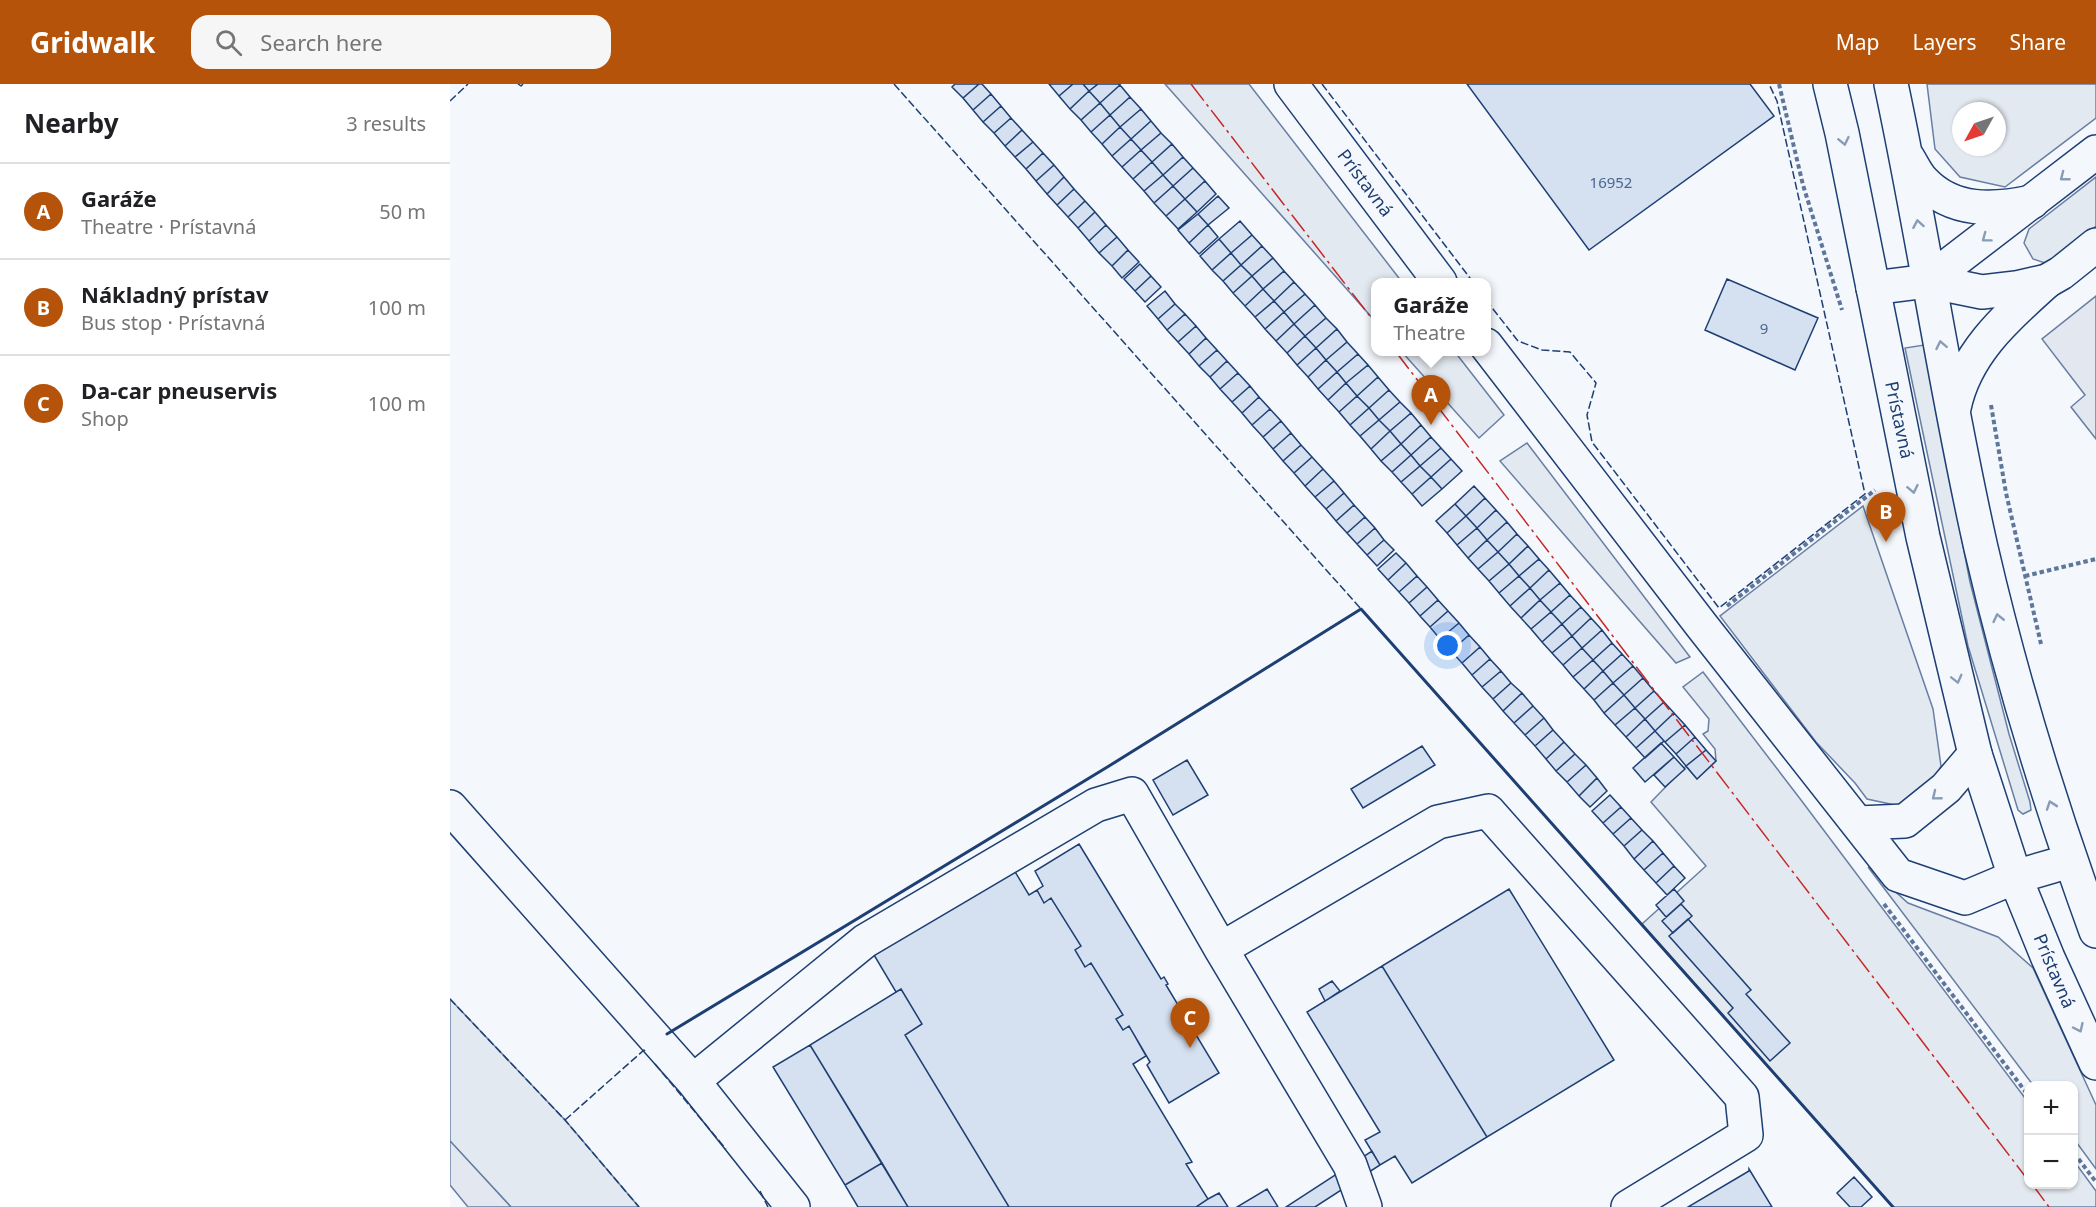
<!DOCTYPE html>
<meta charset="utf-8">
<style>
body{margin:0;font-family:"Noto Sans",sans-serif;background:#f6f6f6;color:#202124}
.controls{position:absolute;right:18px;bottom:18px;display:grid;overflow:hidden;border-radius:12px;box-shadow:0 2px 4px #0004}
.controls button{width:54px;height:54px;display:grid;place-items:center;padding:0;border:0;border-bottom:2px solid #e0e0e0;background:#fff;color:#202124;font:30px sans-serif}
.compass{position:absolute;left:1502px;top:18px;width:54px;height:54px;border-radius:50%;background:#fff;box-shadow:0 2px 4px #0004;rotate:230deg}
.you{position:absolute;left:998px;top:562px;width:21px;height:21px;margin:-15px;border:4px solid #fff;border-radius:50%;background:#1a73e8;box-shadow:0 0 0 9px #1a73e833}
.badge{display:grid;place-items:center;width:39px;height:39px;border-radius:50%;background:#b45309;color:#fff;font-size:20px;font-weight:700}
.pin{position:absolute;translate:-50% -50px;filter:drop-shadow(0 2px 3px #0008)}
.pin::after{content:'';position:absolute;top:32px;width:21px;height:18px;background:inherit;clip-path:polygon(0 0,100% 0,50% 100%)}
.popup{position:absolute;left:921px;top:194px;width:120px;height:78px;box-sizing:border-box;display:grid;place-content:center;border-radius:12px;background:#fff;filter:drop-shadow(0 2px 4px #0005);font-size:20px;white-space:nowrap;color:#757577}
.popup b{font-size:22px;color:#202124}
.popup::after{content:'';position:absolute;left:50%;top:100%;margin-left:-12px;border:12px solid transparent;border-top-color:#fff}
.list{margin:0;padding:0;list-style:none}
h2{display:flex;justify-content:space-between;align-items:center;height:78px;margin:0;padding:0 24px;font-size:26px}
h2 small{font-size:20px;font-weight:400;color:#757577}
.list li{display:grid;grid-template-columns:39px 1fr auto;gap:18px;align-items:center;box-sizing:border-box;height:96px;padding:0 24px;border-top:2px solid #e0e0e0}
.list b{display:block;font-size:22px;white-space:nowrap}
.list p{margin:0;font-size:20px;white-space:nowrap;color:#757577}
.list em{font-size:20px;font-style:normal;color:#757577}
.icon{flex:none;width:33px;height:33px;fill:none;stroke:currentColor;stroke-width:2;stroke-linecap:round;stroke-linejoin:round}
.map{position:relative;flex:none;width:1646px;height:1123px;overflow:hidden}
header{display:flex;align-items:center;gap:36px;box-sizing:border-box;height:84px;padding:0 30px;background:#b45309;color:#fff}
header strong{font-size:28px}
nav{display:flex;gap:33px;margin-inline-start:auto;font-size:21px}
.search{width:420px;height:54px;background:#f6f6f6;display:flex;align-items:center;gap:15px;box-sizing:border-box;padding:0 21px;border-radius:18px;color:#757577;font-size:22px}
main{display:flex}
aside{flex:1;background:#fff}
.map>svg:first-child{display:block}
.green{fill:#e3e9f0;stroke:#687fa3;stroke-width:1.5;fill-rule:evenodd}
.parking{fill:#e3e8f0;stroke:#687fa3;stroke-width:1.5}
.building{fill:#d5e0f0;stroke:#1d3f73;stroke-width:1.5}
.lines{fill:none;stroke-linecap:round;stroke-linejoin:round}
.minor-casing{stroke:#1d3f73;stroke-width:36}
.major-casing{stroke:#1d3f73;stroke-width:36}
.path{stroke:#5e769c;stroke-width:4;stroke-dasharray:4.5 3;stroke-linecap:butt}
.minor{stroke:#f4f7fb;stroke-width:33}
.major{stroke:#f4f7fb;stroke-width:33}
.fence{stroke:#1d3f73;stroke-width:1.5;stroke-dasharray:8 3;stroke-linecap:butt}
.wall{stroke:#1d3f73;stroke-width:3}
.power{stroke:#c62828;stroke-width:1.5;stroke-dasharray:21 4.5 3 4.5;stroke-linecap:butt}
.oneway{stroke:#889bb7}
.labels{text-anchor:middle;stroke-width:4.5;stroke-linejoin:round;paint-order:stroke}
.number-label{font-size:15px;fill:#4b6792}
.street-label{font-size:18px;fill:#1d3f73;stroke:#f4f7fb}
</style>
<header>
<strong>Gridwalk</strong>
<div class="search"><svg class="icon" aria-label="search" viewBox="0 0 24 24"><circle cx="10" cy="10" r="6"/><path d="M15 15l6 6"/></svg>Search here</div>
<nav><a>Map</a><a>Layers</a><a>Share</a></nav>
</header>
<main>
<aside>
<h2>Nearby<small>3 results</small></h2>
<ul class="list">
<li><span class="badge">A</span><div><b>Garáže</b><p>Theatre · Prístavná</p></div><em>50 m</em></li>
<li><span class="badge">B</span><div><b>Nákladný prístav</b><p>Bus stop · Prístavná</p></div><em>100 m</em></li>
<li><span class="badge">C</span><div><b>Da-car pneuservis</b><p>Shop</p></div><em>100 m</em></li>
</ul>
</aside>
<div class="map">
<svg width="1646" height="1123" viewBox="0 0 1646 1123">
<rect width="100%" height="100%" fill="#f4f7fb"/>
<!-- green -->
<path class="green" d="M715,0H799L952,198H926L925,237Z
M1477,0H1646V34L1555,103L1510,93L1485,65ZM1511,27H1547V63H1511Z
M1646,93V142L1598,180L1583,175L1574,159L1579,145Z
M1474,261L1520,498L1559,650L1580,718L1581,726L1573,730L1568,726L1518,562L1455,264Z
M952,268H1005L1054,331L1029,354Z
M1077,359L1240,573L1226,579L1050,377Z
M1413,422L1483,625L1491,682L1479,708L1454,723L1417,715L1405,699L1366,658L1270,532Z
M1253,588L1351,716L1578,1018V1100H1624V1077L1646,1107V1123H1443L1192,840L1256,782L1201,718L1236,682L1247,695L1266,677L1265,665L1253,650L1258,647L1259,635L1233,603Z
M1418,783L1458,819L1548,853L1583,884L1646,1021V1085L1624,1055V1002L1583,1001Z
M0,915L115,1036L189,1123H61L0,1057Z"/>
<!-- parking -->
<path class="parking" d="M1646,212V355L1621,323L1635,311L1592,255Z
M0,1057L61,1123H18L0,1101Z"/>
<!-- building -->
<path class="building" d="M505,0H529L513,14L502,3Z
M529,0H532L541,10L523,26L513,14Z
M599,0H623L609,12Z
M623,0H633L639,7L620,25L609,12Z
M633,0H648L639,7Z
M648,0H668L670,1L650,19L639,7Z
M1017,0H1300L1324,32L1139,166Z
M670,1L680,13L660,31L650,19Z
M639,7L650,19L631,36L620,25Z
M541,10L551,22L533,38L523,26Z
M680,13L691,25L670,43L660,31Z
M650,19L660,31L641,48L631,36Z
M551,22L561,34L544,49L533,38Z
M691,25L701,37L681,55L670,43Z
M660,31L670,43L652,60L641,48Z
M561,34L572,46L555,62L544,49Z
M701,37L711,49L691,66L681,55Z
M670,43L681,55L662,72L652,60Z
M572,46L583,58L565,73L555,62Z
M711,49L722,60L702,78L691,66Z
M681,55L691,66L672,83L662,72Z
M583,58L593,69L576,85L565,73Z
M722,60L733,73L713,91L702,78Z
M691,66L702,78L683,95L672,83Z
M593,69L604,81L586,97L576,85Z
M733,73L743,84L723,102L713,91Z
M702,78L713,91L694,107L683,95Z
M604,81L614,93L597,110L586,97Z
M743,84L755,97L735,115L723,102Z
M713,91L723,102L704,119L694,107Z
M614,93L624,105L607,121L597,110Z
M755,97L766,110L747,128L735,115Z
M723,102L735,115L716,132L704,119Z
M624,105L635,117L618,133L607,121Z
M768,112L779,124L758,141L748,130Z
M735,115L747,128L728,145L716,132Z
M635,117L645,128L628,144L618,133Z
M645,128L656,141L639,157L628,144Z
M748,130L758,141L739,159L728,146Z
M790,137L802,151L781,169L769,155Z
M656,141L667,153L649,169L639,157Z
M758,141L768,153L749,170L739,159Z
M802,151L812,162L791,181L781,169Z
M667,153L678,166L662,182L649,169Z
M769,155L781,169L762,186L750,172Z
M812,162L823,174L802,192L791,181Z
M678,166L689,178L672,194L662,182Z
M781,169L791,181L773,197L762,186Z
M823,174L834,187L813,205L802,192Z
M690,180L701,192L685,207L674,195Z
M791,181L802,192L783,209L773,197Z
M834,187L844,198L824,217L813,205Z
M701,192L711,203L695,218L685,207Z
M802,192L813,205L795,222L783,209Z
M1277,195L1368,234L1345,286L1255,246Z
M844,198L855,210L834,228L824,217Z
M813,205L824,217L805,233L795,222Z
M715,207L725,220L708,235L697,222Z
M855,210L865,221L844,240L834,228Z
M824,217L834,228L815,245L805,233Z
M725,220L735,230L717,246L708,235Z
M865,221L876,234L855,252L844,240Z
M834,228L844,240L826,257L815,245Z
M735,230L746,242L728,258L717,246Z
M876,234L887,245L866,264L855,252Z
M844,240L855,252L837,269L826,257Z
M746,242L756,254L739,270L728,258Z
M887,245L897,258L876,276L866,264Z
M855,252L866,264L847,281L837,269Z
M756,254L767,266L749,282L739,270Z
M897,258L908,270L887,288L876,276Z
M866,264L876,276L858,293L847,281Z
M767,266L777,277L760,293L749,282Z
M908,270L918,281L896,299L887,288Z
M876,276L887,288L868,305L858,293Z
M777,277L788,289L770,305L760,293Z
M918,281L928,293L907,312L896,299Z
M887,288L896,299L878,316L868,305Z
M788,289L800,302L782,318L770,305Z
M928,293L939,306L919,324L907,312Z
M896,299L907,312L889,328L878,316Z
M800,302L809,313L792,329L782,318Z
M939,306L950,318L929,336L919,324Z
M907,312L919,324L900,341L889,328Z
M809,313L820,325L802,341L792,329Z
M950,318L961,329L940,347L929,336Z
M919,324L929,336L910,352L900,341Z
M820,325L831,337L813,353L802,341Z
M961,329L971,341L951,360L940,347Z
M929,336L940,347L921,365L910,352Z
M831,337L841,349L823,365L813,353Z
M971,341L981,353L961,371L951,360Z
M940,347L951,360L931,377L921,365Z
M841,349L851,361L833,377L823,365Z
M981,353L991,364L970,382L961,371Z
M951,360L961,371L942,388L931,377Z
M851,361L862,373L844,389L833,377Z
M991,364L1001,375L981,393L970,382Z
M961,371L970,382L951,398L942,388Z
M862,373L873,385L855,402L844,389Z
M1001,375L1012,387L992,405L981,393Z
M970,382L981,393L962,410L951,398Z
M873,385L884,397L865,413L855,402Z
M981,393L992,405L972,422L962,410Z
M884,397L894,409L876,425L865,413Z
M1024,402L1035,414L1016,432L1005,420Z
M894,409L904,421L886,437L876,425Z
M1035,414L1046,426L1027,444L1016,432Z
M1005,420L1016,432L997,449L986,437Z
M904,421L915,433L897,449L886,437Z
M1046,426L1057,438L1037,456L1027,444Z
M1016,432L1027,444L1007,461L997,449Z
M915,433L925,444L907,460L897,449Z
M1057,438L1067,450L1048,468L1037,456Z
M925,444L934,456L917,471L907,460Z
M1027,444L1037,456L1018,474L1007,461Z
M1067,450L1078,462L1059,480L1048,468Z
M934,456L944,466L927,482L917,471Z
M1037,456L1048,468L1028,485L1018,474Z
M1078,462L1089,475L1069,492L1059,480Z
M1048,468L1059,480L1039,497L1028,485Z
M946,469L956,479L938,496L928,485Z
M1089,475L1099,486L1080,504L1069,492Z
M956,479L967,492L949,508L938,496Z
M1059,480L1069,492L1049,509L1039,497Z
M1099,486L1110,499L1090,516L1080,504Z
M967,492L977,503L959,519L949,508Z
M1069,492L1080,504L1060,522L1049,509Z
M1110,499L1120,511L1101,528L1090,516Z
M977,503L988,516L970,532L959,519Z
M1080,504L1090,516L1071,534L1060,522Z
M1120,511L1131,523L1112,540L1101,528Z
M988,516L998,527L980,543L970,532Z
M1090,516L1101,528L1081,545L1071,534Z
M1131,523L1141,534L1122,552L1112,540Z
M998,527L1009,539L990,555L980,543Z
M1101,528L1112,540L1092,558L1081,545Z
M1141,534L1152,546L1132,564L1122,552Z
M1009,539L1019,551L1001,567L990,555Z
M1112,540L1122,552L1102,569L1092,558Z
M1152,546L1162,559L1143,576L1132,564Z
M1019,551L1030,563L1012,579L1001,567Z
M1122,552L1132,564L1113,581L1102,569Z
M1162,559L1172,570L1153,587L1143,576Z
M1030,563L1040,575L1022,591L1012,579Z
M1132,564L1143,576L1123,593L1113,581Z
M1172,570L1183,582L1163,599L1153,587Z
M1040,575L1051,587L1032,603L1022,591Z
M1143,576L1153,587L1134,605L1123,593Z
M1183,582L1193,594L1174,611L1163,599Z
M1051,587L1061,599L1043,615L1032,603Z
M1153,587L1163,599L1144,616L1134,605Z
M1193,594L1204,607L1185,624L1174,611Z
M1061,599L1072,609L1053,627L1043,615Z
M1163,599L1174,611L1154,629L1144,616Z
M1204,607L1214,618L1195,635L1185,624Z
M1072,609L1083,622L1064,639L1053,627Z
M1174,611L1185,624L1165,641L1154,629Z
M1214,618L1224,629L1205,647L1195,635Z
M1083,622L1094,634L1075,651L1064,639Z
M1185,624L1195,635L1176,653L1165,641Z
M1224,629L1235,641L1215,658L1205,647Z
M1094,634L1103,646L1085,662L1075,651Z
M1195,635L1205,647L1186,664L1176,653Z
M1235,641L1245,653L1226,670L1215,658Z
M1103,646L1114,658L1096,675L1085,662Z
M1205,647L1214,657L1195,674L1186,664Z
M1245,653L1256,666L1236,682L1226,670Z
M1114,658L1125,670L1106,687L1096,675Z
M1211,659L1224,673L1195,698L1183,684Z
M972,662L985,681L913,724L901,705Z
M1256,666L1266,677L1247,695L1236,682Z
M1125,670L1136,681L1117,698L1106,687Z
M1224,673L1235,685L1215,703L1204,691Z
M737,676L758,711L723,731L703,696Z
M1136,681L1147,694L1129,712L1117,698Z
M1147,694L1157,707L1140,723L1129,712Z
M1160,711L1171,723L1153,739L1142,727Z
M1171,723L1181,734L1163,750L1153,739Z
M1181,734L1192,746L1174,762L1163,750Z
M1192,746L1203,757L1184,775L1174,762Z
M1203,757L1213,769L1194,786L1184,775Z
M629,760L711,895L714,893L718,900L716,901L769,989L719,1019L697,981L700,978L679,942L673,946L666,935L673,931L641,879L635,883L625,866L631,862L601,814L594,819L587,806L593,802L585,787Z
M1213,769L1224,782L1206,799L1194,786Z
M1224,782L1235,794L1217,811L1206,799Z
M564,786L579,811L587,806L594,819L601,814L631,862L625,866L635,883L641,879L673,931L666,935L673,946L679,942L696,972L683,980L742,1078L736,1080L758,1115L746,1123H559L455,951L472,940L451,905L446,908L424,871Z
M1059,805L1164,976L1037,1053L932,882Z
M1224,805L1234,817L1216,833L1206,821Z
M1231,820L1242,832L1223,849L1212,837Z
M1238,835L1301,906L1296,910L1340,959L1320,977L1278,929L1283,924L1219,852Z
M932,882L1037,1053L962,1099L945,1072L930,1081L915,1056L930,1048L857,928Z
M882,897L890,907L875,917L869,905Z
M451,905L472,940L455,951L559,1123H458L360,961Z
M360,961L432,1079L395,1101L323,983Z
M922,1067L930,1081L865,1123H836Z
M432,1079L458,1123H408L395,1101Z
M1299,1085L1322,1123H1238L1299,1087Z
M1404,1093L1422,1113L1411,1123H1400L1387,1109Z
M817,1105L828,1123H787Z
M769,1109L778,1123H746L758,1115Z"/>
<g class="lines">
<!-- minor casing -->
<g class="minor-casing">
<path id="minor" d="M841,0L990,198
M1478,197L1646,68
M1423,204L1478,197L1532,208L1566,204L1597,197L1611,189L1646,161
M1036,261L1252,542L1448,791L1515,814L1565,793L1620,777
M0,723L243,997
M1408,739L1455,737L1496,704L1525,670
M771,865L900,1081L915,1123
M343,1123L243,997L415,857L646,721L682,710L771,865L988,738L1038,727L1292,1013L1296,1051L1178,1123"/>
</g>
<!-- major casing -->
<g class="major-casing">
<path id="major" d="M1380,0L1392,49L1473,453L1525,670L1565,793L1598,874L1646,979
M1441,0C1474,154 1496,310 1531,464C1561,594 1600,721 1646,847
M1458,74C1463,82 1467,91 1473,97C1503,129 1544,126 1582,118
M1504,324C1515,269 1557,233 1597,197"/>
</g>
<!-- path -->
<path class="path" d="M1329,0L1353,101L1392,226
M1541,321L1556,409L1591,560
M1575,492L1646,475
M1277,522L1425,406
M1434,820L1578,1011
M1624,1069L1646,1098"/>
<!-- minor -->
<use href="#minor" class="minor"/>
<!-- major -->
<use href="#major" class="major"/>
<!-- fence -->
<path class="fence" d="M68,0L71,2L73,0
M444,0L911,525
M872,0L1023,198
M0,17L18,0
M1036,216L1068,257L1092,266L1120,268L1146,299L1137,331L1142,358L1269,524L1415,410L1327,17L1319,0
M0,915L115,1036L189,1123
M205,980L276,1065
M115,1036L194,966L196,968
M310,1107L318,1123"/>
<!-- wall -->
<path class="wall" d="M217,950L659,682L911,525L1443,1123"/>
<!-- power -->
<path class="power" d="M741,0L926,240
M946,268L1578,1096
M1582,1100L1599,1123"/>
</g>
<!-- one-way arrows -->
<defs><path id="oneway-chevron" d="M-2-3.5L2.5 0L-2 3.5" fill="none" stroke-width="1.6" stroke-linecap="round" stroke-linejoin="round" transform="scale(1.5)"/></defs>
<g class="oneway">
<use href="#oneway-chevron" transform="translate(1394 57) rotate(78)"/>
<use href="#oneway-chevron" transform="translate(1614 93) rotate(142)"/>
<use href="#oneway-chevron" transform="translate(1468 140) rotate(-100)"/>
<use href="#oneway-chevron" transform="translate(1536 154) rotate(143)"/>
<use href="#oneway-chevron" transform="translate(1491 261) rotate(-101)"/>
<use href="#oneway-chevron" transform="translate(1463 405) rotate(78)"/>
<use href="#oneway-chevron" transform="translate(1548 534) rotate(-103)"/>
<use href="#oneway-chevron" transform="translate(1507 595) rotate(76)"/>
<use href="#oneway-chevron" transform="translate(1486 712) rotate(141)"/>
<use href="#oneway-chevron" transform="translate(1601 721) rotate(-109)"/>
<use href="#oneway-chevron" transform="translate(1629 944) rotate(65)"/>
</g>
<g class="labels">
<!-- number labels -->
<g class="number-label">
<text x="1161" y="104">16952</text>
<text x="1314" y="250">9</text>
</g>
<!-- street labels -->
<g class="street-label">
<text transform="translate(915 99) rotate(53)" y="6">Prístavná</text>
<text transform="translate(1449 336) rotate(78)" y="6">Prístavná</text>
<text transform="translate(1604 887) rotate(67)" y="6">Prístavná</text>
</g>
</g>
</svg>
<div class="controls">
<button>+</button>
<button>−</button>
</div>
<svg class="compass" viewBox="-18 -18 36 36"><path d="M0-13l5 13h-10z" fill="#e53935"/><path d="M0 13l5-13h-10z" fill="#757577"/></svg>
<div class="you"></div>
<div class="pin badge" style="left:981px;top:341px">A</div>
<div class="popup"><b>Garáže</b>Theatre</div>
<div class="pin badge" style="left:1436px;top:458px">B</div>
<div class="pin badge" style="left:740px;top:964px">C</div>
</div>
</main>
